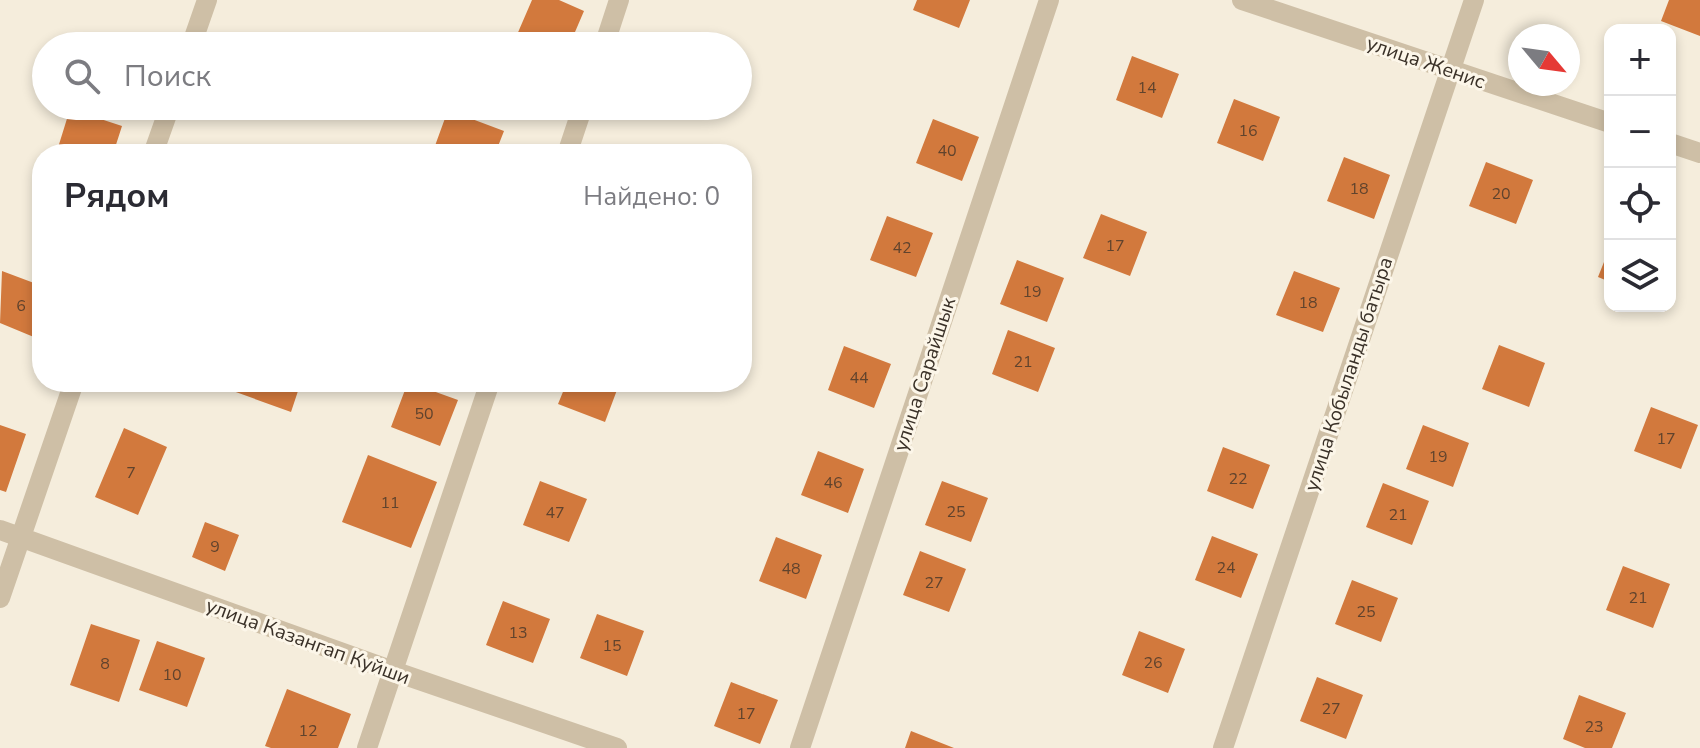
<!DOCTYPE html>
<html lang="ru">
<meta charset="utf-8">
<style>
:root{--surface:#fff;--page:#f2f2f3;--text:#2b2b33;--muted:#7c7c81;--line:#e1e1e2}
body{margin:0;font-family:"Nunito Sans",sans-serif;background:var(--page);color:var(--text)}
.controls{position:absolute;right:24px;top:24px;display:grid;overflow:hidden;border-radius:16px;box-shadow:0 4px 12px #0003}
.controls button{width:72px;height:72px;display:grid;place-items:center;padding:0;border:0;border-bottom:2px solid var(--line);background:var(--surface);color:var(--text);font:40px sans-serif}
.compass{position:absolute;left:1508px;top:24px;width:72px;height:72px;border-radius:50%;background:var(--surface);box-shadow:0 4px 12px #0003;rotate:119deg}
.list{margin:0;padding:0;list-style:none}
h2{display:flex;justify-content:space-between;align-items:center;height:104px;margin:0;padding:0 32px;font-size:34px}
h2 small{font-size:26px;font-weight:400;color:var(--muted)}
.icon{flex:none;width:44px;height:44px;fill:none;stroke:currentColor;stroke-width:2;stroke-linecap:round;stroke-linejoin:round}
.map{position:relative;flex:none;width:1700px;height:748px;overflow:hidden}
.search{position:absolute;background:var(--surface);box-shadow:0 4px 12px #0003;left:32px;top:32px;width:720px;height:88px;display:flex;align-items:center;gap:20px;box-sizing:border-box;padding:0 28px;border-radius:44px;color:var(--muted);font-size:30px}
.panel{position:absolute;background:var(--surface);box-shadow:0 4px 12px #0003;left:32px;top:144px;width:720px;height:248px;border-radius:32px}
.map>svg:first-child{display:block}
.building{fill:#d2793d}
.lines{fill:none;stroke-linecap:round;stroke-linejoin:round}
.street{stroke:#cebfa6;stroke-width:20}
.labels{text-anchor:middle;stroke-width:6;stroke-linejoin:round;paint-order:stroke}
.number-label{font-size:16px;fill:#60432d}
.street-label{font-size:20px;fill:#3a3128;stroke:#fcf6e9}
</style>
<div class="map">
<svg width="1700" height="748" viewBox="0 0 1700 748">
<rect width="100%" height="100%" fill="#f5eddc"/>
<!-- building -->
<path class="building" d="M532,0H559L584,11L569,46H537L516,37Z
M917,0H970L959,28L913,10Z
M1669,0H1700V36L1661,21Z
M1132,56L1179,74L1162,118L1116,100Z
M1234,99L1280,117L1263,161L1217,143Z
M70,109L122,126L113,154H56Z
M448,110L504,131L495,154H432Z
M933,119L979,137L962,181L916,163Z
M248,144L275,154H244Z
M1344,157L1390,175L1374,219L1327,201Z
M1486,162L1533,180L1516,224L1469,206Z
M1101,214L1147,232L1130,276L1083,258Z
M887,216L933,233L916,277L870,260Z
M1610,247V282L1598,277Z
M1017,260L1064,278L1047,322L1000,304Z
M2,271L42,286L41,340L0,323Z
M1294,271L1340,288L1323,332L1276,315Z
M1008,330L1055,348L1038,392L992,374Z
M1499,345L1545,363L1529,407L1482,389Z
M844,346L891,364L874,408L828,390Z
M208,382H301L291,412Z
M408,382L458,400L440,446L391,427Z
M567,382H620L605,422L558,404Z
M1651,407L1698,425L1681,469L1634,451Z
M0,425L26,434L6,492L0,490Z
M1423,425L1469,443L1453,487L1406,469Z
M124,428L167,447L138,515L95,497Z
M1223,447L1270,465L1253,509L1207,491Z
M818,451L864,469L848,513L801,495Z
M368,455L437,482L411,548L342,522Z
M540,481L587,499L569,542L523,525Z
M942,481L988,498L971,542L925,525Z
M1383,483L1429,501L1412,545L1366,527Z
M205,522L239,535L225,571L192,557Z
M1212,536L1258,554L1241,598L1195,580Z
M776,537L822,555L806,599L759,581Z
M920,551L966,569L949,612L903,595Z
M1623,566L1670,584L1653,628L1606,610Z
M1352,580L1398,598L1381,642L1335,624Z
M503,601L550,619L533,663L486,645Z
M597,614L644,631L627,676L580,658Z
M91,624L140,640L119,702L70,685Z
M1139,631L1185,649L1168,693L1122,675Z
M157,641L205,658L187,707L139,690Z
M1317,677L1363,695L1346,739L1300,721Z
M731,682L778,700L760,744L714,726Z
M287,689L351,714L338,748H271L265,746Z
M1579,695L1626,713L1612,748H1585L1563,739Z
M911,731L954,748H905Z"/>
<g class="lines">
<!-- street -->
<path class="street" d="M1242,0L1610,123
M191,46L207,0
M604,46L619,0
M1670,143L1700,153
M153,154L170,106
M567,154L583,106
M0,530L393,671L617,748
M0,598L74,382
M367,748L490,382
M800,748L1049,0
M1223,748L1474,0"/>
</g>
<g class="labels">
<!-- number labels -->
<g class="number-label">
<text x="1147" y="93">14</text>
<text x="1248" y="136">16</text>
<text x="947" y="156">40</text>
<text x="1359" y="194">18</text>
<text x="1501" y="199">20</text>
<text x="1115" y="251">17</text>
<text x="902" y="253">42</text>
<text x="1032" y="297">19</text>
<text x="1308" y="308">18</text>
<text x="21" y="311">6</text>
<text x="1023" y="367">21</text>
<text x="859" y="383">44</text>
<text x="424" y="419">50</text>
<text x="1666" y="444">17</text>
<text x="1438" y="462">19</text>
<text x="131" y="478">7</text>
<text x="1238" y="484">22</text>
<text x="833" y="488">46</text>
<text x="390" y="508">11</text>
<text x="956" y="517">25</text>
<text x="555" y="518">47</text>
<text x="1398" y="520">21</text>
<text x="215" y="552">9</text>
<text x="1226" y="573">24</text>
<text x="791" y="574">48</text>
<text x="934" y="588">27</text>
<text x="1638" y="603">21</text>
<text x="1366" y="617">25</text>
<text x="518" y="638">13</text>
<text x="612" y="651">15</text>
<text x="1153" y="668">26</text>
<text x="105" y="669">8</text>
<text x="172" y="680">10</text>
<text x="1331" y="714">27</text>
<text x="746" y="719">17</text>
<text x="1594" y="732">23</text>
<text x="308" y="736">12</text>
</g>
<!-- street labels -->
<g class="street-label">
<text transform="translate(1426 62) rotate(19)" y="7">улица Женис</text>
<text transform="translate(924 374) rotate(-72)" y="7">улица Сарайшык</text>
<text transform="translate(1348 374) rotate(-72)" y="7">улица Кобыланды батыра</text>
<text transform="translate(308 641) rotate(20)" y="7">улица Казангап Куйши</text>
</g>
</g>
</svg>
<div class="controls">
<button>+</button>
<button>−</button>
<button><svg class="icon" aria-label="locate" viewBox="0 0 24 24"><circle cx="12" cy="12" r="6"/><path d="M12 2v4M12 18v4M2 12h4M18 12h4"/></svg></button>
<button><svg class="icon" aria-label="layers" viewBox="0 0 24 24"><path d="M12 4l9 5-9 5-9-5zM3 14l9 5 9-5"/></svg></button>
</div>
<svg class="compass" viewBox="-18 -18 36 36"><path d="M0-13l5 13h-10z" fill="#e53935"/><path d="M0 13l5-13h-10z" fill="#7c7c81"/></svg>
<div class="search"><svg class="icon" aria-label="search" viewBox="0 0 24 24"><circle cx="10" cy="10" r="6"/><path d="M15 15l6 6"/></svg>Поиск</div>
<section class="panel">
<h2>Рядом<small>Найдено: 0</small></h2>
<ul class="list">
</ul>
</section>
</div>
